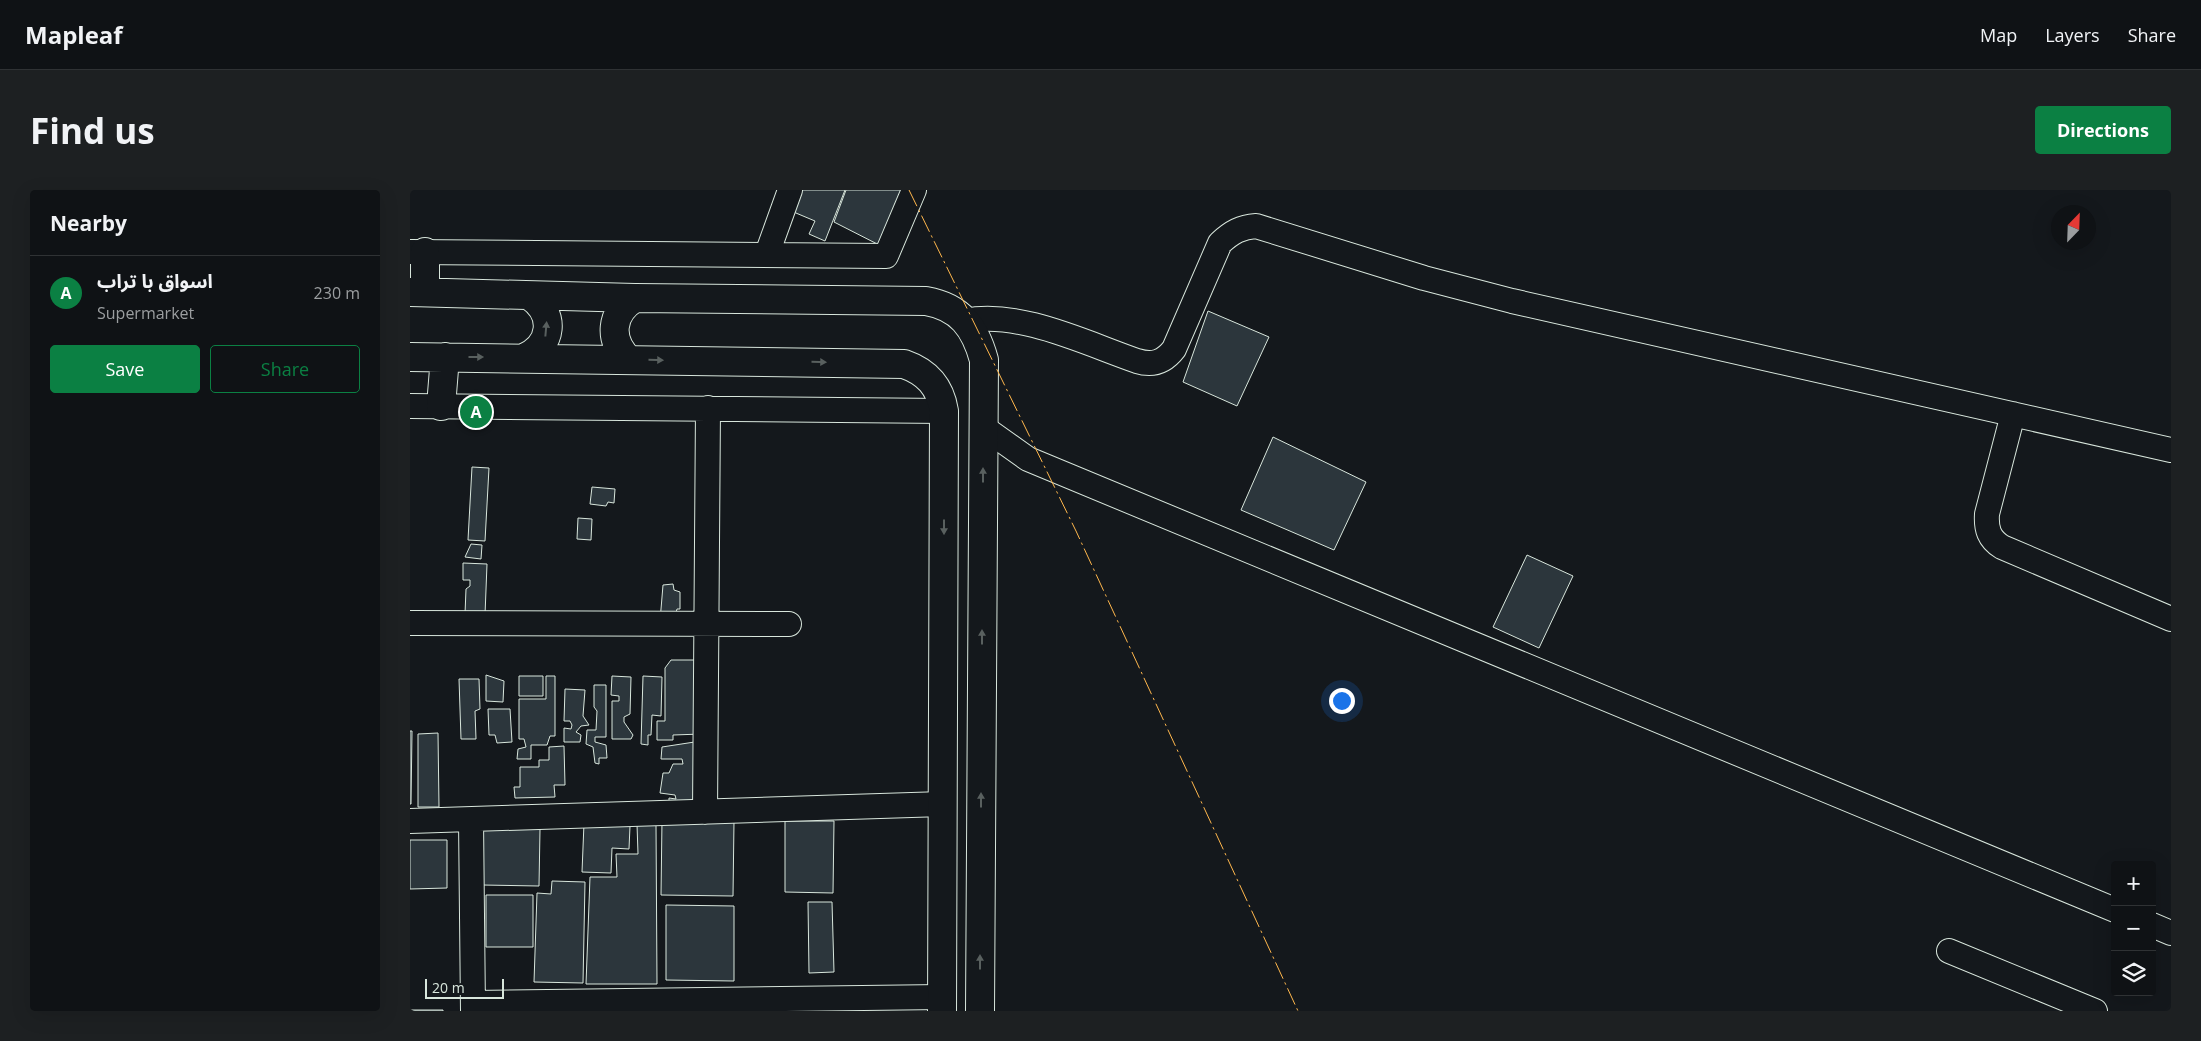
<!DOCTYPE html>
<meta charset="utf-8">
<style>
:root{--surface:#0f1215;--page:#1d2022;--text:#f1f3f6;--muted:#9b9ea0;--line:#2f3234;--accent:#0b8043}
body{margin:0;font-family:"Open Sans","Noto Sans Arabic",sans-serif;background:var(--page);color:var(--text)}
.controls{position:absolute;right:15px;bottom:15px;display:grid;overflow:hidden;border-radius:5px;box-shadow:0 5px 20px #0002}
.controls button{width:45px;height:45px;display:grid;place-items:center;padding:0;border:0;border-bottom:1px solid var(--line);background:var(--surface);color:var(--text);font:25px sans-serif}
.compass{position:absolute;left:1641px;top:15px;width:45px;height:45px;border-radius:50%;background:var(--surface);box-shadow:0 5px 20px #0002;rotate:23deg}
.scale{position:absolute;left:15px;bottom:12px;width:79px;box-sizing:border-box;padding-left:5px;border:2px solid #d8e6dc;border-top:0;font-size:14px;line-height:18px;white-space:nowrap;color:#d8e6dc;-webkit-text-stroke:4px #14181c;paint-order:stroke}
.you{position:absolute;left:931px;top:510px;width:18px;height:18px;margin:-12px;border:4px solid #fff;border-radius:50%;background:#1a73e8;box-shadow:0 0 0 8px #1a73e833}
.badge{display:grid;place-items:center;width:32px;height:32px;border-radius:50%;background:var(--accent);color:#fff;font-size:16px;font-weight:700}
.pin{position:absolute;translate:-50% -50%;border:2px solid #fff;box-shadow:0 1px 5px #0006}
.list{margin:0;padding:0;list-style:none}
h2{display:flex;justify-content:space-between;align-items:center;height:65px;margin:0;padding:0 20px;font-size:21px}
h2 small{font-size:16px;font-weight:400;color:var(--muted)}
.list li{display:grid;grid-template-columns:32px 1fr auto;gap:15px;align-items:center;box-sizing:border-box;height:75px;padding:0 20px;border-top:1px solid var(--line)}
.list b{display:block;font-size:19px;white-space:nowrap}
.list p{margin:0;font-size:16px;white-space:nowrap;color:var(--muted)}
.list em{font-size:16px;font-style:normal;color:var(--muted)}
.actions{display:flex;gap:10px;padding:15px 20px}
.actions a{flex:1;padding:11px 0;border:1px solid var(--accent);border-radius:5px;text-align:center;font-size:18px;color:var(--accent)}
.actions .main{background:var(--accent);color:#fff}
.icon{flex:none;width:28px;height:28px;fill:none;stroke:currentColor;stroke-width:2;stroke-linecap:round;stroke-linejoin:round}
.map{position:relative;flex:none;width:1761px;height:821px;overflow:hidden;border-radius:5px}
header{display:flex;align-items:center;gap:30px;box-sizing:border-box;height:70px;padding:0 25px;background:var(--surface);border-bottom:1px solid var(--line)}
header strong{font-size:24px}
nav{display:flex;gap:28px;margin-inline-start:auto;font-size:18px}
.intro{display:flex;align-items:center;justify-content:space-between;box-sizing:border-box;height:120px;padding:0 30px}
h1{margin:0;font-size:35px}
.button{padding:12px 22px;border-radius:5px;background:var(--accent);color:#fff;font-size:18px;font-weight:700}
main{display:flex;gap:30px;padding:0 30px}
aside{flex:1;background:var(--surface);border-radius:5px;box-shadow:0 5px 20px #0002}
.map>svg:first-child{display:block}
.building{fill:#2c363c;stroke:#d8e6dc}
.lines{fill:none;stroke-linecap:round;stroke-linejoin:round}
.street-casing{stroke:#d8e6dc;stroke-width:26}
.secondary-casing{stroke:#d8e6dc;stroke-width:30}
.street{stroke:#14181c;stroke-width:24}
.secondary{stroke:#14181c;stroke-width:28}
.power{stroke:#ffb74d;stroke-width:1;stroke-dasharray:18 4 2.5 4;stroke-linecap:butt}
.oneway{fill:#59605f}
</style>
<header>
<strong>Mapleaf</strong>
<nav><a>Map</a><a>Layers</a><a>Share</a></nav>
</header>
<div class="intro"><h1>Find us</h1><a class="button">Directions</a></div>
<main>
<aside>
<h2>Nearby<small></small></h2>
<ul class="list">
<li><span class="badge">A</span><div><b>اسواق با تراب</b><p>Supermarket</p></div><em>230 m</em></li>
</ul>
<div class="actions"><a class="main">Save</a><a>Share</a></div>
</aside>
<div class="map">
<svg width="1761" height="821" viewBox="0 0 1761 821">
<rect width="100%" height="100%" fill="#14181c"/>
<!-- building -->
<path class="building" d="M382,0H435L415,51L399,44L405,31L374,18Z
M436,0H500L479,60L424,32Z
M798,121L859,147L827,216L773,192Z
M863,247L956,292L924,360L831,320Z
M62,277L79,278L75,351L58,350Z
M182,297L205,299L204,313L198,312L196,316L180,314Z
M168,328L182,329L181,350L167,349Z
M61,354L72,355L71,369L55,367Z
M1117,365L1163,386L1129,458L1083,437Z
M53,373L77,374L75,425L55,424L56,399L60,396V390H53Z
M263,394L264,400L270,402V419H267L263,434L250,431L253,395Z
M261,470H292V544L263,545V550H247V531H255V478Z
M76,485L94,491L93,512L76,511Z
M109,486H133V506H109Z
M136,486H145V546H140L137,555H121V569H107L108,559L116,557L114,549H109V509H136Z
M202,486L221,487L220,524L214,527V532L223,545L221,549H202V511H209V506L201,505Z
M233,486L252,487L251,526L242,525L241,545H238V555L231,554Z
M49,489H69L70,519L65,521L66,549H51Z
M184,495H196V547H185V552L196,555L197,568H189V574L185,573L183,557L176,554L177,540H186L187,521L184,517Z
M155,499L175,500L173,526L179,535L171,536L166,542L171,545L170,552H154V538L161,539L162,535L160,531H154Z
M78,519H100L102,552L87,553L85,545H79Z
M0,541H2L1,614H0Z
M28,543L29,617H8V544Z
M291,551L292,620H259V608L266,609L265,605L250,603L253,583H259L263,574H273L272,569H251L252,557Z
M154,556L155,595H144L145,607L105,608L104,597H110V577H129V570H139V557Z
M252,630L324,631L323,706L251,705Z
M375,631H424L423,703L375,702Z
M174,633L220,636L219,659L202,658L201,683L172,682Z
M227,634H246L247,794H176L180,687H207L206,664H228Z
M73,638L130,639L129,696L72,695Z
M0,650H37V698L0,699Z
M142,691L175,692L173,793L124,792L127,703L141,704Z
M76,705H123V757H76Z
M398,712H422L424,782L399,783Z
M256,715L324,716V791L256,790Z
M0,820H33V821H0Z"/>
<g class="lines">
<!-- street casing -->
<g class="street-casing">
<path id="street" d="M0,62L476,66L504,0
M357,64L380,0
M555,131C609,120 675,153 727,171C743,176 754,172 764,159L810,53C822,42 831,37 846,36L1014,88L1102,111L1761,260
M0,216L534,221
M1603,224L1577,324C1576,339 1579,349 1592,357L1761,429
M573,237L618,269L1705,720
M0,433L379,434
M295,622L298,218
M61,630L63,821
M0,631L533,614
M1742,735L1761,743
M1539,761L1685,821
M63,813L532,807"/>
</g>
<!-- secondary casing -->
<g class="secondary-casing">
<path id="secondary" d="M15,62V102
M0,102L225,108L516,111C550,117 565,137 574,170L570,821
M0,167L494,174C517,182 530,196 534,221L532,821
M114,168C143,155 146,124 120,106
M219,170C198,150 200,123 225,108
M31,216L35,167"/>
</g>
<!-- street -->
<use href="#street" class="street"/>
<!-- secondary -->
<use href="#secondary" class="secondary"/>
<!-- power -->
<path class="power" d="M499,0L666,341L888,821"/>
</g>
<!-- one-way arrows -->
<defs><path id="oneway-solid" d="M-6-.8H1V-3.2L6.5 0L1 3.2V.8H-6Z" transform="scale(1.25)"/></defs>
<g class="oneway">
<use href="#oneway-solid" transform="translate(136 139) rotate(-85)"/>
<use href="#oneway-solid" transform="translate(66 167)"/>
<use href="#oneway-solid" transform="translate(246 170) rotate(1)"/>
<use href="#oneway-solid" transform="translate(409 172) rotate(1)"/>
<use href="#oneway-solid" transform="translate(573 285) rotate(-90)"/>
<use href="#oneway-solid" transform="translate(534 337) rotate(90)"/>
<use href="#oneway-solid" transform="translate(572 447) rotate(-90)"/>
<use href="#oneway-solid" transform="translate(571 610) rotate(-90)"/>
<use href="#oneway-solid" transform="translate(570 772) rotate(-90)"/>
</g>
</svg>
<div class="controls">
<button>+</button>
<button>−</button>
<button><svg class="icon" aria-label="layers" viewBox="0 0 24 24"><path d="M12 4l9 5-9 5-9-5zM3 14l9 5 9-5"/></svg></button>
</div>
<svg class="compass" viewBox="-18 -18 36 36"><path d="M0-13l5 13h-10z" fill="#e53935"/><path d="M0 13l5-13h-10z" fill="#9b9ea0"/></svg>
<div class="scale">20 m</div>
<div class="you"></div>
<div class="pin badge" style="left:66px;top:222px">A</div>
</div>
</main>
